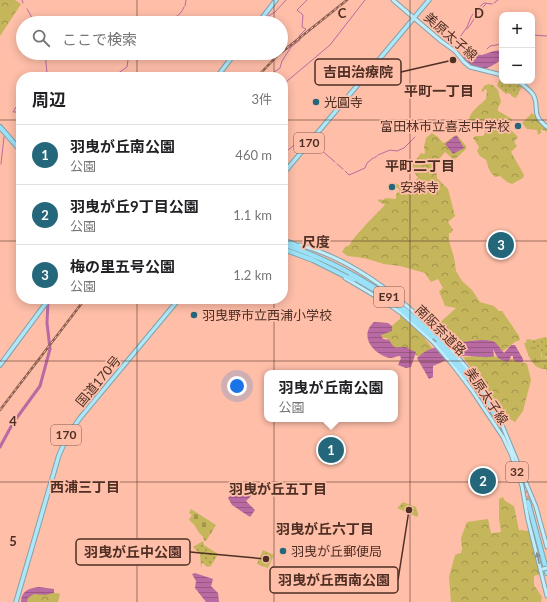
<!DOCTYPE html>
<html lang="ja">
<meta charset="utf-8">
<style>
:root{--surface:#fff;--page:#f6f6f6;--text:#202124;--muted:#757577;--line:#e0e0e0;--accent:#25677a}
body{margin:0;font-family:Lato,"Noto Sans JP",sans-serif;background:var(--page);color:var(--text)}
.controls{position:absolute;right:12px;top:12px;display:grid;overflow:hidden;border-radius:8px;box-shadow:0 2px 10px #0003}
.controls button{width:36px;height:36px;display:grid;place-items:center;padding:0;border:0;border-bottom:1px solid var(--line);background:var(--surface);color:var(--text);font:20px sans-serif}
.you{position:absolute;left:237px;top:386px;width:14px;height:14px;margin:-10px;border:3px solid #fff;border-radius:50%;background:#1a73e8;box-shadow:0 0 0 6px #1a73e833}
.badge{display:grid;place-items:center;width:26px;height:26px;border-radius:50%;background:var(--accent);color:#fff;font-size:13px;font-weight:700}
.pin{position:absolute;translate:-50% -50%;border:2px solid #fff;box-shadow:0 1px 4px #0006}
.popup{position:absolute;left:264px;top:370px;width:134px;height:52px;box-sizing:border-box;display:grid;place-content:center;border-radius:8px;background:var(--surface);filter:drop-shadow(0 1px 3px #0005);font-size:13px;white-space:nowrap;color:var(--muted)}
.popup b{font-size:15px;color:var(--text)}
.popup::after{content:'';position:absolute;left:50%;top:100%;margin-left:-8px;border:8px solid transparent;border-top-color:var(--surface)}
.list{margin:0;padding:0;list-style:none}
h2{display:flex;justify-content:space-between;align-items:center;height:52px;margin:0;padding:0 16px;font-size:17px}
h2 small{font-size:13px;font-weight:400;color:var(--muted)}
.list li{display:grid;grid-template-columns:26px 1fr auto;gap:12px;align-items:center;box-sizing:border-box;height:60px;padding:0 16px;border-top:1px solid var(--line)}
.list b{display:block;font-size:15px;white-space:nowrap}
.list p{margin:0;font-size:13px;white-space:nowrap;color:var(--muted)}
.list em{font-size:13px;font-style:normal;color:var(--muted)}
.icon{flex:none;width:22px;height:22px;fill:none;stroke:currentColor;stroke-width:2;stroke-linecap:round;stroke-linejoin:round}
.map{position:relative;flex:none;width:547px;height:602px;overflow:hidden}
.search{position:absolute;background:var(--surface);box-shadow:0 2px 10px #0003;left:16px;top:16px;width:272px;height:44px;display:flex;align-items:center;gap:10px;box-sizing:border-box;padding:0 14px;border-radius:22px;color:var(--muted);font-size:15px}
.panel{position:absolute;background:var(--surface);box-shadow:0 2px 10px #0003;left:16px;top:72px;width:272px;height:232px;border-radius:16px}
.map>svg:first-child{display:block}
.green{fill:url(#green-dots)}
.forest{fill:url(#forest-crowns)}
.wetland{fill:url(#wetland-marsh)}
.cemetery{fill:url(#cemetery-stones)}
.water{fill:url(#water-rules)}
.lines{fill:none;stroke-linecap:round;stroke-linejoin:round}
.stream{stroke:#ba6aa2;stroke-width:1}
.river{stroke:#ba6aa2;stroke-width:3}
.motorway-tunnel{stroke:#dba18e;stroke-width:4;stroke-dasharray:4 2;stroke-linecap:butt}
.primary-casing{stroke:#80a3ad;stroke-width:5}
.trunk-casing{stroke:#80a3ad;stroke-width:5.5}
.motorway-casing{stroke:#80a3ad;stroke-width:6}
.primary{stroke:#c3edfa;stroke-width:3}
.trunk{stroke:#afe7f8;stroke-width:3.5}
.motorway{stroke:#9be1f7;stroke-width:4}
.rail-casing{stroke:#8b6051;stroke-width:2.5}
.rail{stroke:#febea8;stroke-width:1;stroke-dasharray:3;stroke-linecap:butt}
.primary-bridge-casing{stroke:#80a3ad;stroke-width:5;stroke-linecap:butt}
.primary-bridge{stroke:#c3edfa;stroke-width:3}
.oneway{fill:#898e8f}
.grid{fill:none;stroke:#4f2f24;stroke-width:1;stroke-opacity:0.55}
.poi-dot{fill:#25677a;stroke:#febea8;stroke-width:1.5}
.labels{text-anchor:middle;stroke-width:3.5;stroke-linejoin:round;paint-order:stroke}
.shield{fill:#febea8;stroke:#845a4c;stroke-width:1}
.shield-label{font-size:12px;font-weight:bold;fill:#4f2f24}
.street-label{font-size:13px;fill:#4f2f24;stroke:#febea8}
.poi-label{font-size:13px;fill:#4f2f24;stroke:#febea8;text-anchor:start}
.neighbourhood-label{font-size:14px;font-weight:bold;fill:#4f2f24;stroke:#febea8}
.grid-label{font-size:13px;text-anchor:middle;font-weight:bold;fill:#4f2f24;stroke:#febea8;stroke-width:3.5;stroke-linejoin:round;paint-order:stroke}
.leader{fill:none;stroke:#4f2f24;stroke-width:1.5}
.callout-dot{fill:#4f2f24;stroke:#febea8;stroke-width:1.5}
.callout{fill:#febea8;stroke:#4f2f24;stroke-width:1.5}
.callout-label{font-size:14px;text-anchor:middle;font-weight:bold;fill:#4f2f24}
</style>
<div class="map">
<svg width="547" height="602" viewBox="0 0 547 602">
<defs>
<pattern id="green-dots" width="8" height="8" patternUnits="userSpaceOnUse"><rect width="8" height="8" fill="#c5b55b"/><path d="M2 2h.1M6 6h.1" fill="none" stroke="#a2944b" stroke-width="1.8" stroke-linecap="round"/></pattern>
<pattern id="forest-crowns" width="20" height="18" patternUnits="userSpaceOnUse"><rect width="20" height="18" fill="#c5b55b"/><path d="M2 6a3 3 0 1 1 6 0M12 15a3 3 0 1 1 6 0" fill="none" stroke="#a2944b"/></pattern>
<pattern id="wetland-marsh" width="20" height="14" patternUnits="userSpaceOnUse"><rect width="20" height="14" fill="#c5b55b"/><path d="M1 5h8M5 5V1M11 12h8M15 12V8" fill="none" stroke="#a2944b"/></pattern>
<pattern id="cemetery-stones" width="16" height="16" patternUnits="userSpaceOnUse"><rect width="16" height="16" fill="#c5b55b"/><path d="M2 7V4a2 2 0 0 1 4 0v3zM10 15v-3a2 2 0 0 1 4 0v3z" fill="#a2944b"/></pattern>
<pattern id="water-rules" width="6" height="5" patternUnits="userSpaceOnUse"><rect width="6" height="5" fill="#ba6aa2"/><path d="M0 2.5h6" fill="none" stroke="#9a5884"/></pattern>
</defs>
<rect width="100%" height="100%" fill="#febea8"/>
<!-- green -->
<path class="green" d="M500,78L502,79V81H506L522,86L516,98L511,96V94L508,93L506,94L497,86Z
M545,337L547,339V357H542L541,351L526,342L527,339L534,340Z
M328,441L341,451L334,460L321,450Z
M489,468L487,480V488L490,489H487V494H481L479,471Z
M403,502L416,507L418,514L417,517L397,508Z
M203,541L204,545L218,554L211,566L208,567L202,563L201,568L200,554L193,547Z
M263,550L274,555L268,568L257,564Z"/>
<!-- forest -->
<path class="forest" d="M0,0H15L21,4L0,36Z
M488,84L493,85L498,90L501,102L498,108V111L512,119L510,129L518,137L514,142L517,146L511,152L524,175L523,178L512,184L507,182L500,176L495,177C488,170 489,168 486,160L480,156L477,151L479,147L473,138L475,136H483L485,133L486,127L483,126L474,129C461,117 478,107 486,99L487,90L485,89L483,92L481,91L484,86Z
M532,113L547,128V132L541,129V133L538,135L537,130L527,129L522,123Z
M432,133L438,137L443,143C448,142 452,136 457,135L466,146V149L454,160L445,152L440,158L436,168L437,178L448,189L455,216L448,222L453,230L451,233H449V241L454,257L456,271L462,281L472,290L480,302L494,306L499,311H502L519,336L520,340L515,342L503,351L489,340L488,345L483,346L475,340C452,347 451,342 435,327L456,308L445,306L439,291L443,288L438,279L431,282L425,273L400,266L384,264L364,258L348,256L342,252L345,247L350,245C351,239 379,211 385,205L378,201L379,199L383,200L386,198L396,199V194L400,191L398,188H395V183L403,187L402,193L407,195L417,184L416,180L418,177L411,169V167L421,153L424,154L425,153L424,147L426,138Z
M400,315L422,335L433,349C430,351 425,355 421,356C413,357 410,343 397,348C391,346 389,344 387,338H383L381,335L400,319Z
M491,355L503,359H512L527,364L531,380L523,411L515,422L508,418L463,357Z
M503,497L505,501L514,506L519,530L529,531L540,574L534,576V585L542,597L541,602H451L449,577L455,555L461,553L462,549L461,538L467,522L488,519L491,533L501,532L499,518V499Z
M38,593C46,596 53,591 60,594L58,602H27C28,596 32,594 38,593Z"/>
<!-- wetland -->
<path class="wetland" d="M524,343H528L541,351V357L547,358V372L546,369C532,370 528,354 524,343Z"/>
<!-- cemetery -->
<path class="cemetery" d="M191,509L216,525L206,541L204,540L203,537C199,533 198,531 195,526C193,523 190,522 189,519L192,515L189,513Z"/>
<!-- water -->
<path class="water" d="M502,50V60C497,62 493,66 487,68C477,71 468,64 462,56L472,54L482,55L494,51Z
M455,136H457L464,148L453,154L445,144Z
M374,322L388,323L392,326V331L381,335L383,339L389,340C395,350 395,347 406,347L411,350L416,352L411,367L406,368L398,365L401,358L400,356C397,356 393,358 390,358C374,355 358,336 374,322Z
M458,339L460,342C469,342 489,337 496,343C499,346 501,350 504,353L511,345H515L523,359V362H516L513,359V356H511L509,361L507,362C496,358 498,358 493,349L494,356C485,359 472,355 463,356C452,357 442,362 433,366V377L429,379L417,358C430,346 437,347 454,346Z
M238,488L247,492L249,491L252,495L246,501L255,510L250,517L232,505L228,498Z
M195,573L213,579L211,586L218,593L219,602H206L195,588L196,581L192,574Z
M39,587L54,589V593L45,595L34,594L28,598L27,602H21C21,591 29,588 39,587Z"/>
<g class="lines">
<!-- stream -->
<path class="stream" d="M22,0L23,3
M494,3L498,0
M185,6L186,0
M27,9L35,23
M477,9L484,3L492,4
M479,11L486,4
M262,20L275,12L286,0
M159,23L161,20C173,17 179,19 184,7
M467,29C472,24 474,17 479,12
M532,35L547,36
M487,49L490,46L502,44
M456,50L460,37L467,27L471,17L476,10
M45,53L47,73L46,77
M274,73L278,77
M111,77L117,74L127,67L129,53
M265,77L273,73L280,68L282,61L291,47L300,40L299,36L306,29L302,27L303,15L297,10L307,0
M283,81L286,82L330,45L365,0
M21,103L16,107L13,112H21
M312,142L335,162
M283,154L303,138H307
M378,155L390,150L397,151L404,148L415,137
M374,158L377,156
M1,164L4,137
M337,164L343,169
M345,171L349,175L365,168L367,163L373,158"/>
<!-- river -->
<path class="river" d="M0,447L13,423L40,386L50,349L47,323L48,301"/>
<!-- motorway-tunnel -->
<path class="motorway-tunnel" d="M499,422L507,440
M518,467L530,501"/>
<!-- primary casing -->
<g class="primary-casing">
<path id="primary" d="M393,0L441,41L455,51L464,62L470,67L502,75
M518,81C523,85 531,90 534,96C540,110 530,113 547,127
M300,245C377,266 454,342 495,408L536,507L547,547
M345,278L382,300L401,313L434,343L452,364L471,389L503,437L511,454L522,486L528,520L547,596"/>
</g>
<!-- trunk casing -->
<g class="trunk-casing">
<path id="trunk" d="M258,23L276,0
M217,77L235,53
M283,174L429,0
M0,365L49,299
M16,602L59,455L67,437L80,418L179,299"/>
</g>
<!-- motorway casing -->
<g class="motorway-casing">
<path id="motorway" d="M0,127L21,151
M288,242L301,247
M283,244C378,276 450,335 499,422
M286,250L313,260L353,280
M351,276L378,292
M399,308L432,337
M438,343L467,378
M528,502L547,573"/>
</g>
<!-- primary -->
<use href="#primary" class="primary"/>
<!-- trunk -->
<use href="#trunk" class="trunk"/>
<!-- motorway -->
<use href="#motorway" class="motorway"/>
<!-- rail casing -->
<g class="rail-casing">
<path id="rail" d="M257,77L277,56L347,0
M0,410L85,299"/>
</g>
<!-- rail -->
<use href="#rail" class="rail"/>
<!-- primary-bridge casing -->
<g class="primary-bridge-casing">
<path id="primary-bridge" d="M543,569L547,568"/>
</g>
<!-- primary-bridge -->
<use href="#primary-bridge" class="primary-bridge"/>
</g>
<!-- one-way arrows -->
<defs><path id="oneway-solid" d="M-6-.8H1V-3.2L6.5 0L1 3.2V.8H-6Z"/></defs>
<use class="oneway" href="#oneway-solid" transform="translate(538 558) rotate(-103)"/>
<!-- grid -->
<path class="grid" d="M137,0V23M274,0V23M410,0V602M137,53V77M274,53V77M0,120H21M283,120H547M0,241H21M283,241H547M137,299V602M274,299V602M0,361H547M0,482H547"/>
<!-- markers -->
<g class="poi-dot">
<circle cx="316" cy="102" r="4"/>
<circle cx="518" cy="126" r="4"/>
<circle cx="392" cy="187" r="4"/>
<circle cx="194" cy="315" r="4"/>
<circle cx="283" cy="551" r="4"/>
</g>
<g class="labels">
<!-- shield labels -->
<g class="shield">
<rect x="294" y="133" width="30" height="20" rx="3"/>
<rect x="374" y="287" width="30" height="20" rx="3"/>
<rect x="51" y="425" width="30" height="20" rx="3"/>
<rect x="506" y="462" width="22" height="20" rx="3"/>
</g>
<g class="shield-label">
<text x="309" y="147">170</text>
<text x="389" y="301">E91</text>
<text x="66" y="439">170</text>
<text x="517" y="476">32</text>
</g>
<!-- street labels -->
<g class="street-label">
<text transform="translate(451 36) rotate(41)" y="5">美原太子線</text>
<text transform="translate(441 330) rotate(45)" y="5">南阪奈道路</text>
<text transform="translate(98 381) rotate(-50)" y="5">国道170号</text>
<text transform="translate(487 396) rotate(56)" y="5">美原太子線</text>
</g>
<!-- poi labels -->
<g class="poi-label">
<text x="324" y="107">光圓寺</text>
<text x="510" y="131" text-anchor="end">富田林市立喜志中学校</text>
<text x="400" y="192">安楽寺</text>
<text x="202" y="320">羽曳野市立西浦小学校</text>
<text x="291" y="556">羽曳が丘郵便局</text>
</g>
<!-- neighbourhood labels -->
<g class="neighbourhood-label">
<text x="439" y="96">平町一丁目</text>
<text x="420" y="171">平町二丁目</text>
<text x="316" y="247">尺度</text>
<text x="85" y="492">西浦三丁目</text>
<text x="278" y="494">羽曳が丘五丁目</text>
<text x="325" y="534">羽曳が丘六丁目</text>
</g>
</g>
<g class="grid-label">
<text x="342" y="18">C</text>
<text x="479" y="18">D</text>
<text x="13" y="426">4</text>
<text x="13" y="546">5</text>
</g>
<!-- callouts -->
<path class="leader" d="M453 60L401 72M266 559L190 552M409 510L398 580"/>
<g class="callout-dot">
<circle cx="453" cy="60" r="4"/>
<circle cx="266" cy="559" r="4"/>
<circle cx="409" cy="510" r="4"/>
</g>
<g class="callout">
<rect x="315" y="59" width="86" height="26" rx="4"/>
<rect x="76" y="539" width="114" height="26" rx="4"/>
<rect x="270" y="567" width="128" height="26" rx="4"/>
</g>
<g class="callout-label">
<text x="358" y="77">吉田治療院</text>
<text x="133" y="557">羽曳が丘中公園</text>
<text x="334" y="585">羽曳が丘西南公園</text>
</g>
</svg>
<div class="controls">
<button>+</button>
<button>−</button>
</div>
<div class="you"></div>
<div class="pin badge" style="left:331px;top:450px">1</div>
<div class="popup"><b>羽曳が丘南公園</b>公園</div>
<div class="pin badge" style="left:483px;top:481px">2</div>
<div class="pin badge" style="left:501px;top:245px">3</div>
<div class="search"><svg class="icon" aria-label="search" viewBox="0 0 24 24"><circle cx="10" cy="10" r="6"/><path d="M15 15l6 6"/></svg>ここで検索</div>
<section class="panel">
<h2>周辺<small>3件</small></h2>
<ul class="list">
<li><span class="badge">1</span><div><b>羽曳が丘南公園</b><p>公園</p></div><em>460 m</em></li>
<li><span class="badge">2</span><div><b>羽曳が丘9丁目公園</b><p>公園</p></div><em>1.1 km</em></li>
<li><span class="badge">3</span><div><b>梅の里五号公園</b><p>公園</p></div><em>1.2 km</em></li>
</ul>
</section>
</div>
